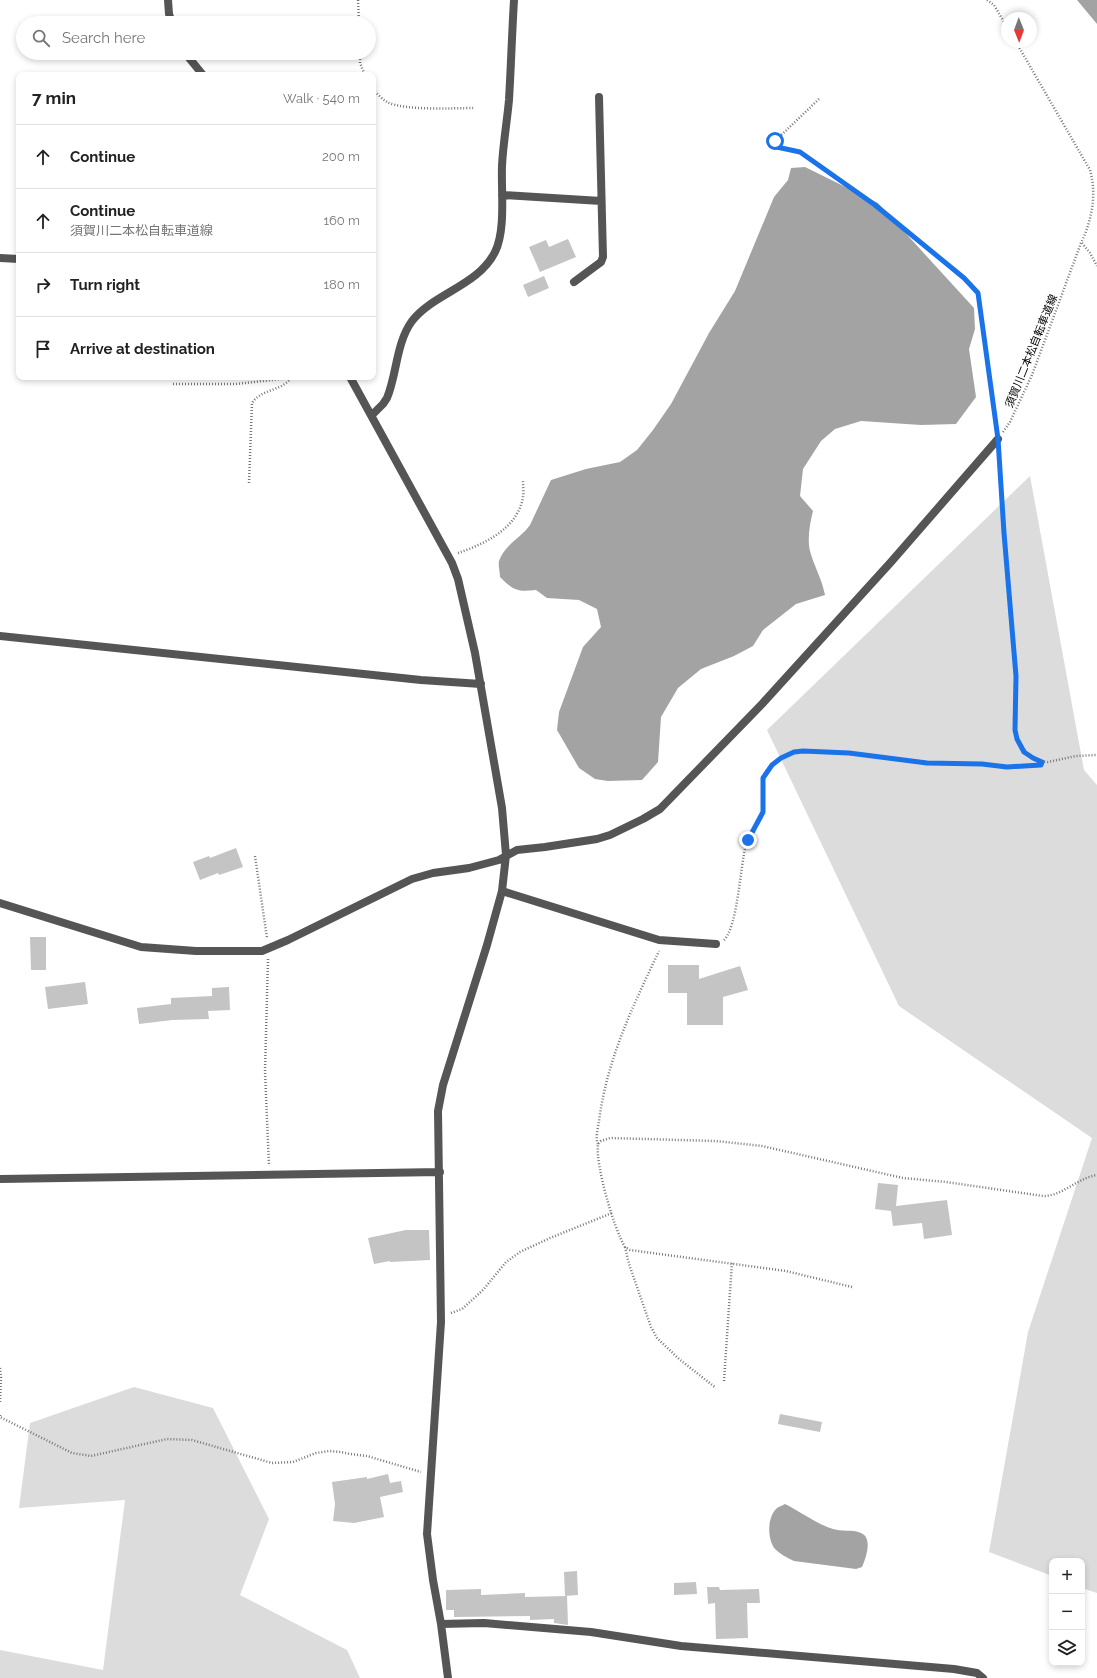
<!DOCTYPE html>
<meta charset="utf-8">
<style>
:root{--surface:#fff;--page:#f6f6f6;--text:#222;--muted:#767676;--line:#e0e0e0}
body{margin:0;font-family:Raleway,"Noto Sans JP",sans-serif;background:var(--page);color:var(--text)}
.controls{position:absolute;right:12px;bottom:12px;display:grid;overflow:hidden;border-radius:8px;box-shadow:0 2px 6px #0003}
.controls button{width:36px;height:36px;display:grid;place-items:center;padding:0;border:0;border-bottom:1px solid var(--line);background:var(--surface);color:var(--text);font:20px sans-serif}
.compass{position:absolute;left:1001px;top:12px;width:36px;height:36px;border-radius:50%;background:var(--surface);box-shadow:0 2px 6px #0003;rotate:179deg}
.stop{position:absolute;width:12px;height:12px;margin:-9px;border:3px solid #1a73e8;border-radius:50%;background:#fff}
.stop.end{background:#1a73e8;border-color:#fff;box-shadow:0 1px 4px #0008}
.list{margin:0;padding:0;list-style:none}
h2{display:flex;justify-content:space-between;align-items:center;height:52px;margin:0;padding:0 16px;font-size:17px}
h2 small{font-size:13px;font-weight:400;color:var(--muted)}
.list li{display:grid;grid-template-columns:26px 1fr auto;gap:12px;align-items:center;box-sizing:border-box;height:64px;padding:0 16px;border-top:1px solid var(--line)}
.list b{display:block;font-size:15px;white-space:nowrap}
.list p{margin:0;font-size:13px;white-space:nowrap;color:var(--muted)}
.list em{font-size:13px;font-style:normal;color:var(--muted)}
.icon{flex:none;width:22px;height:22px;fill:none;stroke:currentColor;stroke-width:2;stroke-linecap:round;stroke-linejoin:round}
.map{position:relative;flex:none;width:1097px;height:1678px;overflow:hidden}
.search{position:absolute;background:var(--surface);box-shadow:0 2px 6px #0003;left:16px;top:16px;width:360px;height:44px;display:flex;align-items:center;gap:10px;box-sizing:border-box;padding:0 14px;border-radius:22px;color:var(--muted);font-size:15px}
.panel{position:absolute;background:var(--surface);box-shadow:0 2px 6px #0003;left:16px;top:72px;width:360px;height:308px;border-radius:8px}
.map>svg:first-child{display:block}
.green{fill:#dcdcdc}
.water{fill:#a3a3a3}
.building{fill:#c4c4c4}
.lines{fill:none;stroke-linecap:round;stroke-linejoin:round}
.path{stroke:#777;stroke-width:2.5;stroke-dasharray:1 2;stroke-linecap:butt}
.minor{stroke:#555;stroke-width:8}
.route{stroke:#1a73e8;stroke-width:5}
.labels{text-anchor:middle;stroke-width:3;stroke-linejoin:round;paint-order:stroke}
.street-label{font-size:11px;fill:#000;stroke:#fff}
</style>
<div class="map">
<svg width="1097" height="1678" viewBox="0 0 1097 1678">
<rect width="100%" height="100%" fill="#fff"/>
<!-- green -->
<path class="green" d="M1030,476L1084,770L1097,785V1593L1082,1588V1561H1052V1576L989,1552L1028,1332L1092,1138L899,1006L767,730Z
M134,1387L213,1408L269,1519L240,1595L347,1650L360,1678H0V1650L103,1670L125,1500L19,1508L30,1423Z"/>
<!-- water -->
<path class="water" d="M1077,0H1097V24Z
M805,167L878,203L974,308L975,329L969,349L976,397L956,424L921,425L861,421L835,429L821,441L803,469L800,496L813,511C810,523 807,538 810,551C814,566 822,579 825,595L796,604L763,630L753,646L734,656L701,669L678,688L661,717L658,762L642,780L608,781L595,779L579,768L557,730L559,712L583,647L601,627L597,609L579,600L547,598L536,590C517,592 513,590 500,577C500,572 498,565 499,561C505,544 521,538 530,525L551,480L586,469L620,462L637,450L653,430L671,404L709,333L735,291L774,197L788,180L791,168Z
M785,1504C799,1511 819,1525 833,1529C841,1532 852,1529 861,1533C873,1538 866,1558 862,1567L856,1569L794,1561C787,1558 780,1554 775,1549C767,1539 767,1517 777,1508C779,1507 783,1505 785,1504Z"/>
<!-- building -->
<path class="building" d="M568,239L576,257L540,272L529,247L546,240L549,247Z
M544,276L549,288L528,297L523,285Z
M236,848L243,867L219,875L218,873L200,880L193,862L209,856L210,858Z
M30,937H46V970H31Z
M668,965H699V979L740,966L748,990L723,997V1025H687V993H668Z
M85,982L88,1004L48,1009L45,987Z
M229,987L230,1010L208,1011L209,1019L172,1020L139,1024L137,1008L171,1004V998L212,996V988Z
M878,1183L898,1185L896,1206L947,1200L952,1235L924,1239L922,1223L893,1226L891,1211L875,1209Z
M406,1230H429L430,1260L390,1262V1261L374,1264L368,1238Z
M780,1414L822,1422L820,1432L778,1424Z
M388,1474L390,1483L401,1481L403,1492L380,1497L384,1517L354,1523L333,1521L335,1504L332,1482L367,1477V1479Z
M577,1571L578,1595L565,1596L564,1572Z
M696,1582L697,1594L674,1595V1583Z
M707,1587H719L720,1590L759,1589L760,1603H747L748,1638L716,1639L715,1603L708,1604Z
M481,1589V1595L525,1593V1597L567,1596L568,1625L554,1623V1619L530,1620V1616L454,1617V1610H446V1590Z"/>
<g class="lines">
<!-- path -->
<path class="path" d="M358,0L359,23
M987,0L994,5L1007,27
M360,53V63L365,75
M373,89C377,94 382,99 387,102C405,111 453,108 474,108
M819,99L775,141L772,146L800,152L875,205L964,277L978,293L997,430
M1082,243L1090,253L1097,266
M173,384H236L299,377
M1003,432L1010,422L1032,375L1081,243C1092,220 1097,194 1090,170L1016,42
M999,453L1004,533L1014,648L1016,676L1014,721L1017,739L1028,755L1040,761L1048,762L1076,756L1097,755
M249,483L252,403C261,389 282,391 291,378
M458,553C485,544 518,528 523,497C524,492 523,486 523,481
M255,856L267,938
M724,940C738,926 740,866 746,845C749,834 760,825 763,813C765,802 761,790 763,779C766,763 789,753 803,751L869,755L927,763L982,764L1007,767H1022L1041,765L1042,762
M268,959L265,1071L269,1166
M598,1144C595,1138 598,1128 599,1121C607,1059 633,1006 659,951
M625,1247L629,1264L651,1327L657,1338L679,1359L716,1388
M852,1287L786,1271L630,1250L625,1247C614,1229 595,1164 598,1144L601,1141L610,1138L715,1141L735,1143L762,1146L903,1178L946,1182L1043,1196C1063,1196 1077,1178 1097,1175
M451,1313L462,1309L483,1290L506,1262L520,1252L550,1238L612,1213
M0,1368L1,1377L0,1402
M724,1381L732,1262
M0,1415V1417L72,1453L91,1456L167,1439L192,1440L272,1463L293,1462L316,1453L329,1451L341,1452L350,1454L367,1456L421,1472"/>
<!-- minor -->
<path class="minor" d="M168,0L169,14L172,23
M185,53L203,75
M502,195L601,201
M0,258L19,259
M574,282L601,262L603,257L599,97
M350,377L452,563L458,579L475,653L502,808L506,855L502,891L487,945L443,1085L438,1111L441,1322L427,1534L433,1580L441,1624L448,1678
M372,415L383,404L387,398C397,374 396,343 412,321C434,293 478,286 495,252C506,230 501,191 502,166C503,144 507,122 509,100C511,66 512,33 514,0
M0,636L421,680L481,684
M502,891L659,940L716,944
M0,903L141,947L196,951H262L288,940L412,879L433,873L469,868L499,860L517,850L545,847L597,839L610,835L643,819L660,809L762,704L891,562L998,439
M0,1179L440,1172
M441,1624L484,1623L591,1632L681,1646L954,1669L977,1673L983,1678"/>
</g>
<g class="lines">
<!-- route -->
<path class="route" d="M748,840L763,812V778L772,765L781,758L794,752L803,751L849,753L927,763L982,764L1007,767L1041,765L1042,762L1033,758L1024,752L1017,739L1015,730L1016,676L1004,533L998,439L978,293L964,278L875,205L800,152L772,146L775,141"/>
</g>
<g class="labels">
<!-- street labels -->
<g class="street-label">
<text transform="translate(1031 351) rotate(-68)" y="4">須賀川二本松自転車道線</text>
</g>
</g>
</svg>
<div class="controls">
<button>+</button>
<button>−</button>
<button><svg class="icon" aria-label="layers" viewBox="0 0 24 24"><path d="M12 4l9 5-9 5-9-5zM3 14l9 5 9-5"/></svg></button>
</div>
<svg class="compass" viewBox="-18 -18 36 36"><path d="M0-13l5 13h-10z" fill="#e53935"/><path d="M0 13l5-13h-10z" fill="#767676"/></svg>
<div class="stop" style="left:775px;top:141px"></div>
<div class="stop end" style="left:748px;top:840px"></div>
<div class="search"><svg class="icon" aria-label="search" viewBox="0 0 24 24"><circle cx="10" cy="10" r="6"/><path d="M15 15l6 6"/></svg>Search here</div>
<section class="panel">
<h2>7 min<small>Walk · 540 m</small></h2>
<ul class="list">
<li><svg class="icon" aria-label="ahead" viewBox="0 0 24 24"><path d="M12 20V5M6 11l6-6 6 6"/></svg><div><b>Continue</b></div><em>200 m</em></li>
<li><svg class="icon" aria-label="ahead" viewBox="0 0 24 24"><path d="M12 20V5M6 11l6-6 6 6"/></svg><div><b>Continue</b><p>須賀川二本松自転車道線</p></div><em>160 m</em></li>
<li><svg class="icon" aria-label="right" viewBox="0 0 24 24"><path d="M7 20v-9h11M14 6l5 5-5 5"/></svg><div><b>Turn right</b></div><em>180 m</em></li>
<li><svg class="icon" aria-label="arrive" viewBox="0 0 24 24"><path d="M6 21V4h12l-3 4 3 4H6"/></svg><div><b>Arrive at destination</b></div></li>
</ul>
</section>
</div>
